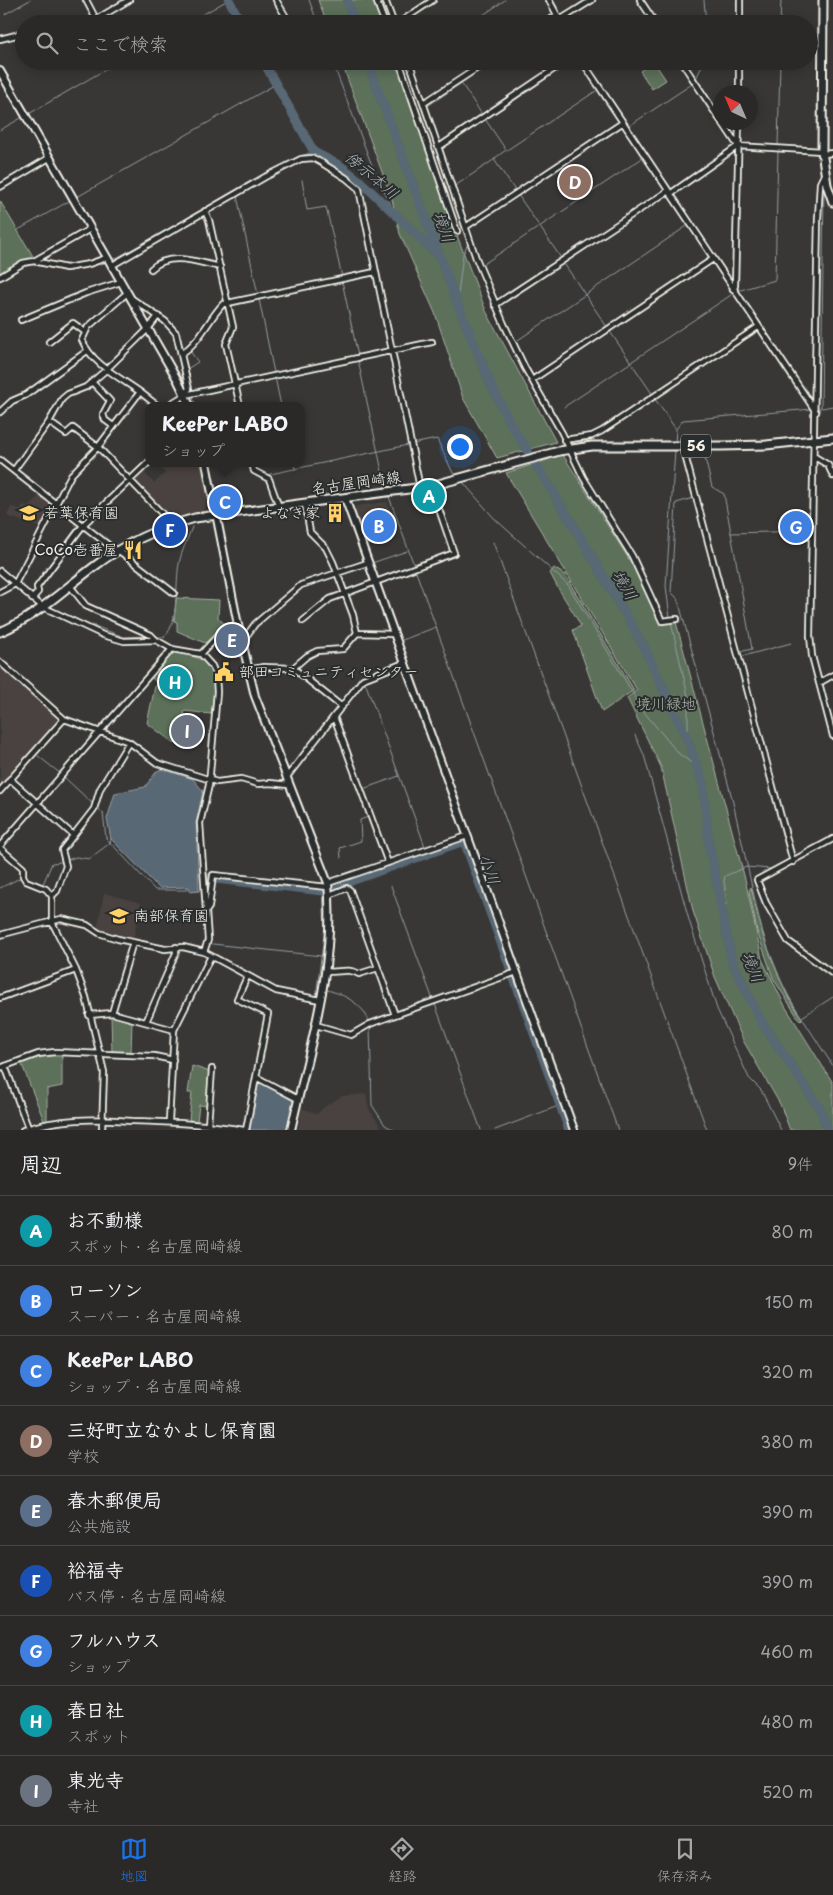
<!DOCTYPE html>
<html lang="ja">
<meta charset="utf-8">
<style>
:root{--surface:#2a2928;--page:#363534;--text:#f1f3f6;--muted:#a5a6a8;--line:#464545;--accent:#1a73e8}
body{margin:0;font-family:"Playpen Sans","Klee One",sans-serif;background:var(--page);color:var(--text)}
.compass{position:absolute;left:713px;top:85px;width:45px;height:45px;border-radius:50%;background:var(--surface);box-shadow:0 2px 12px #0003;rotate:316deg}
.you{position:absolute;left:459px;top:446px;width:18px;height:18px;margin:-12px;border:4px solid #fff;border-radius:50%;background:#1a73e8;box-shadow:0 0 0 8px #1a73e833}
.badge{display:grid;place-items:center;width:32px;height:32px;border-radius:50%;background:var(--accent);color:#fff;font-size:16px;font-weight:700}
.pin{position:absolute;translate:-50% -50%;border:2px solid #fff;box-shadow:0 1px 5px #0006}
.popup{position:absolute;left:145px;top:402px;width:160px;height:65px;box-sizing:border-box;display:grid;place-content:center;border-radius:10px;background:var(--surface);filter:drop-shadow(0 1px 4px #0005);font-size:16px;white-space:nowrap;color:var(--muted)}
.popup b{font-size:19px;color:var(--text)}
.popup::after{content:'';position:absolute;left:50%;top:100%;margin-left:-10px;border:10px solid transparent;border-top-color:var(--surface)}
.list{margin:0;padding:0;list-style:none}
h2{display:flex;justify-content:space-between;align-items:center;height:65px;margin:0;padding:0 20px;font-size:21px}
h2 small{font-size:16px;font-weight:400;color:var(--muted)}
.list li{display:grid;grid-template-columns:32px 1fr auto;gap:15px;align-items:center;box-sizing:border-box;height:70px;padding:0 20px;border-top:1px solid var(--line)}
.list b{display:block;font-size:19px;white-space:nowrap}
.list p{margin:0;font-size:16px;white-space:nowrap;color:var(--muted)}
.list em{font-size:16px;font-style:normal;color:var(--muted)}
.icon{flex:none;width:28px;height:28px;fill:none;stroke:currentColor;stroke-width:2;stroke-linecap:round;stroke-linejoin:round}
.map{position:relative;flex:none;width:833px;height:1130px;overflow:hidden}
.search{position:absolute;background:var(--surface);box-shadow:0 2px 12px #0003;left:15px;right:15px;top:15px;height:55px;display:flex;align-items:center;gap:12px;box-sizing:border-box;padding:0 18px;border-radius:28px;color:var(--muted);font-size:19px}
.sheet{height:695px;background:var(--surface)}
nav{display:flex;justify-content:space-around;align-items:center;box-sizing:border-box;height:70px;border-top:1px solid var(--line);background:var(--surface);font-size:14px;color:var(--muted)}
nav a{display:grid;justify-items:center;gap:2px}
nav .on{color:var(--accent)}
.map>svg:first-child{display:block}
.built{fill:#484240}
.green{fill:#5b6f5a;stroke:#a8b0a1}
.water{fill:#586774;stroke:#969ea2}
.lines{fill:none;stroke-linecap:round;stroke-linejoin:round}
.stream{stroke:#969ea2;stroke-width:1}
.river{stroke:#586774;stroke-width:9}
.street-casing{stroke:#f4f1e8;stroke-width:8}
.secondary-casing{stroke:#f4f1e8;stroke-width:10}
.primary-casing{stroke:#f4f1e8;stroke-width:11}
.street{stroke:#2a2d2e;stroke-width:4.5}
.secondary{stroke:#2a2d2e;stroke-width:6}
.primary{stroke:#2a2d2e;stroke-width:7}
.labels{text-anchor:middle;stroke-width:4;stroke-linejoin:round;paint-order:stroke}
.shield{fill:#2a2d2e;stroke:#b7b6b0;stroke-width:1}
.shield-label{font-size:14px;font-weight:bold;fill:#f4f1e8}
.street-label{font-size:15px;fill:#f4f1e8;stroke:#2a2d2e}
.poi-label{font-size:15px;fill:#f4f1e8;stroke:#2a2d2e;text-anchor:start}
.park-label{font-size:15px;fill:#afb6a8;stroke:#2a2d2e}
.water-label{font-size:16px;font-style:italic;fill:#aeb3b4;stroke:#2a2d2e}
</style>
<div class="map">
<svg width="833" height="1130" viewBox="0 0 833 1130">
<rect width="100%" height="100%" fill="#383736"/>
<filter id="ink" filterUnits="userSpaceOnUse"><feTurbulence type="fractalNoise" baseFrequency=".02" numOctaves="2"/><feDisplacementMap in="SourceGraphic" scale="10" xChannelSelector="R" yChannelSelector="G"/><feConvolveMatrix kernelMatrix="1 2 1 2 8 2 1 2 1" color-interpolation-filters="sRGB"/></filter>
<g filter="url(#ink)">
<!-- built -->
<path class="built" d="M156,463H201L209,500L203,511L169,521L131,481L142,470L154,483L165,473Z
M40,495L53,506L42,528L7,516L11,507L20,509L23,505L28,507Z
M387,502L397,524L362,536L353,512L356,506Z
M0,668L59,719L1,786L0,785Z
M104,893L141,903L133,941L97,929Z
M366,1094L369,1109L383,1130H298L302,1108L317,1114L324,1107L342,1096Z"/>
<!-- green -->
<path class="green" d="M318,0H378L387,24H327Z
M341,61H400L458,238L486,311L556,442L497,458L463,398L435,313L400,234L392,199Z
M654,62L666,80L652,89L640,71Z
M0,201L34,258L24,260L0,275Z
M563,455L634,567L661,624L676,622L745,879L762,959L785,1006L833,1083V1130H790L780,1104L744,1042L715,977L693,911L661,767L627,698L637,690L506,473Z
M554,568L565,575L634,690L602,712L573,630L581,626C571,607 559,592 550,573Z
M176,598L219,600L218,618L225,624L205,643L177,631V622L174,621Z
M173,652C220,660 217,670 211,714L185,711L175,744L147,723L156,682L150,676Z
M751,887C762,935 775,977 802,1019L800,1021L773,978L757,931L749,891Z
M111,1015L132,1020L131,1053L112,1052Z
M62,1054V1086L47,1089V1120L44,1121L21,1062L48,1055Z
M192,1066L210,1072L208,1106L199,1105L197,1121L189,1120L192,1093H188Z"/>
<!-- water -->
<path class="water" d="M162,769L193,779L203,791L196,823L199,891L190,892L189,887L159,888L111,839L107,819L115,793L145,787L157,771Z
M259,1081L293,1101L287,1130H250Z"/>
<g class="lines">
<!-- stream -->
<path class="stream" d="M309,0L318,24
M704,0L706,24
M5,14L30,0
M561,16L586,0
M186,24L228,0
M470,24L505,0
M550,24L558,18
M780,24L781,0
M5,35L24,31
M104,61L107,68
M332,61L371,163L391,205L390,209
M406,61L415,86
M695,81L704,61
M461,83L483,116
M426,107L494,61
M27,115L120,61
M485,119L506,150L495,158V161L516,192
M0,130L23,117
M432,135L454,200
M778,147L780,61
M644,149L629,126L692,84
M507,150L596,91
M302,180L307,210L326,207L342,277
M455,186L495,159
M518,195L561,258
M237,196L258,295
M77,197L276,84
M18,230L71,200
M111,261L297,157L314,152
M563,262L607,327
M28,264L71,271L108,262
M482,265L641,159
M0,281L20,267
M342,281L358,356
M737,291L775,280L778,151
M259,299L274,373
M457,303L463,254L469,241
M609,330L653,395
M515,342L687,226
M190,351L198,362L187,369L195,406
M358,360L386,490
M631,362L734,293
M275,377L281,406
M655,399L675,428
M564,407L630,363
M817,408H821L824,188
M822,408L833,406
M675,443L676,429L683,420L813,409
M412,444L437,439L453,473L457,477
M704,454L712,487L724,494L752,649L739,652
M233,463H236
M249,463L251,473L257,475
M294,463L295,469
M266,475L408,445
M129,476L149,457
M462,481L494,518L568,585L644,712L678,753L697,767
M388,494L414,565
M694,498L676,503L671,592L677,598L680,607L732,798L763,936L786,993L833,1066
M82,521L126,479
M731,533L810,531
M493,542L707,1130
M372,563L407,551
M415,569L618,1130
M37,582L79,524
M670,618L666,586L675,450
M671,622L688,696V741
M92,625L124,637L149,636
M155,637H164C180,622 175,584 179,564C181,552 188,539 192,527
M400,641L436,627
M740,657L791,643
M365,682L426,849
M635,735L644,755L689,920L717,1009L749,1078L761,1090L781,1130
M38,756L61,774
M64,777L94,805
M363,789L399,776
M97,808L103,813L106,838L155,890H187
M341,858L340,848L361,841L360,820L368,817L360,792
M67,860L76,857L89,859L110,843L111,839
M43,884L52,863L61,862
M391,886L433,1000
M0,888L22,877
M722,908L727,903L724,881L725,876L746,867L771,869L780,865
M213,944L321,956
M327,990C343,994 364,1004 369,1022
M316,996L325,929L323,891
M435,1004L481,1130
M802,1017L833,997
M370,1026L372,1105L385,1125L394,1130
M495,1130L561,1105"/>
<!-- river -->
<path class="river" d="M229,0L242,24
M347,0L355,24
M263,61L314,152L341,166L359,180L437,254
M367,61L456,300L491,385L509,421L586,546L643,645L688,741L703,784L709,844L732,961L760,1019L820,1109L828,1130
M207,878L323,891L464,841L569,1130"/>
<!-- street casing -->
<g class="street-casing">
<path id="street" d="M86,0L96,19
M276,0L289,22
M376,0L385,24
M385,0L394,24
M549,0L562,24
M640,0L656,24
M560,20L592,0
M88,24L129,0
M397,24L433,0
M544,24L557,15
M740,24V0
M0,39L24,33
M399,61L457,231
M409,61L476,258L504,324L525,368L562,433L583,477L632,556L662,621L677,619
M582,61L816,412
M681,61L720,120
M739,92V61
M424,103L488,61
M722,122L738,146
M439,147L566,61
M823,154L833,153
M825,173L820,183L818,218L810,636L812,656L833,736
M0,187L49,158
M670,194L738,146L822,151
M205,211L209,220L233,327L226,344L240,406
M467,226L622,123
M34,261L66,268L89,264L106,258
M111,266L265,177L301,159L313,158L322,163L346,178L359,189L420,488
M151,269C170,251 197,262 220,267
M0,277L23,263L34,261L90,229
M733,289L735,286L739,122
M131,298L165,321L176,333L189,389L185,393
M495,305L668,191
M21,320L86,293L121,282
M49,342L73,323L85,332
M181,354C200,342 208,320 223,304L375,272
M532,380L713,259
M92,382L110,401L103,414L105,420L113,426
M140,392L158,406
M167,406L185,395L432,342
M0,412L12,401L26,395L87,351
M49,422L66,434L73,428L98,447L172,524
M564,440L592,436L602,431L758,327
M695,446L694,452L686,459L793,862
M815,457L828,465L833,476
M0,460L116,551
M252,463L254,471L269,479L279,507
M14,470L49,422L62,399L68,394L86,387L107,369L148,329L158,316
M118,550L174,593
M0,571L43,607L103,635L124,641L156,640L172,649L201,654L212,666L216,676L217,692L209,785L200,823L208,940L204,952
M70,586L86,606L151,635L156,640
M0,592L15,584L71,475L98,447L140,392C119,377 92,364 82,340L88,327L127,293
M32,599L38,592L37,587L84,524L149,462
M303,621L330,599L454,553L431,486
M357,633L393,634
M242,642L255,624L301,585L367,563
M201,654L225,628L238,625
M0,662L64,719L129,742L157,763L217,782L241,779L258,784L270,783L289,785
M293,668L307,656L317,651L343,649L357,633L353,615L333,562L326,548L310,532L305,504
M248,670L263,667L293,668L342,707
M819,683L833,675
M334,717L388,863
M286,778L363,679L404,663
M10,779L73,835
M0,791L64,719
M833,839L757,880L766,903L788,941L833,974
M0,846L172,649
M0,848L23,868V876L26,881L46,889L52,896V922L76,970L86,997L104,1072L102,1130
M328,883L467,836
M52,896L57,891L66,866L62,850L94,809L100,789L129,742
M205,913L209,907L213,875L328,887
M0,935L61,919L87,925L99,933L118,939L165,949L183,947L204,952L276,991L320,1000
M325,971C337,974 347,967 359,974L378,968
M0,998L76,970
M112,1013L133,942
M89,1015L112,1013L174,1030
M395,1015L517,972
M146,1022L176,953V947
M316,1025L351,1035L370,1024L395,1015L350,890L347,888L329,895
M5,1066L29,1130
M0,1068L38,1054L55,1052L154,1056L173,1060
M256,1077L298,1099
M169,1121L174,1030L211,956
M208,1125L212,1069
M23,1130C60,1117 95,1119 133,1121C171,1122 207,1124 244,1130
M246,1130L268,1014L237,999L247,977"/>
</g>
<!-- secondary casing -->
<g class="secondary-casing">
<path id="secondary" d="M0,71L177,379L190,406
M206,463L238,625L255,696L328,883C336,967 309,1049 291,1130
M345,498L574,1130"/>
</g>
<!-- primary casing -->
<g class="primary-casing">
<path id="primary" d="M823,0L822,151L827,185L833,202
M0,632C36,617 64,589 95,566C125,543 158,528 195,518L431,486L559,451L592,446H721L766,445L833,438"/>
</g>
<!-- street -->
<use href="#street" class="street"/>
<!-- secondary -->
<use href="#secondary" class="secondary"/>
<!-- primary -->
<use href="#primary" class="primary"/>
</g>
</g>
<!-- icons -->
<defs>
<g id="school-bare" transform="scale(1.5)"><path d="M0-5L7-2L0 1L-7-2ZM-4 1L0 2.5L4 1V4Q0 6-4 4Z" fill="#ffd166" stroke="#2a2d2e" stroke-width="2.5" paint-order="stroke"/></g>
<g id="building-bare" transform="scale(1.5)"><path d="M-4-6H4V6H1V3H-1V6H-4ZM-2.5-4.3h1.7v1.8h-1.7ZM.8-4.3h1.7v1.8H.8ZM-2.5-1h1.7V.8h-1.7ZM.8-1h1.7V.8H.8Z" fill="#ffd166" stroke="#2a2d2e" stroke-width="2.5" paint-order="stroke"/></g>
<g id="restaurant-bare" transform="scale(1.5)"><path d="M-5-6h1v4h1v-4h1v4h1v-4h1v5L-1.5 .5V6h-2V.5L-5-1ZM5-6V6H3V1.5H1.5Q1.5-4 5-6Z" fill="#ffd166" stroke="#2a2d2e" stroke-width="2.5" paint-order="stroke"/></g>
<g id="civic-bare" transform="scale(1.5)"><path d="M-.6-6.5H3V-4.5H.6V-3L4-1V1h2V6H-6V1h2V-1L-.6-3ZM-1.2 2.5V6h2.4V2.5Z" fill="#ffd166" stroke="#2a2d2e" stroke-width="2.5" paint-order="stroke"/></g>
</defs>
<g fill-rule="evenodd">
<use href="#school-bare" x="29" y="513"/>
<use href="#building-bare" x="335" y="513"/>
<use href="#restaurant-bare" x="133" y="550"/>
<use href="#civic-bare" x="224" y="672"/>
<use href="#school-bare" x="119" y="916"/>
</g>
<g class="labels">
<!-- shield labels -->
<rect class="shield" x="681" y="434.5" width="30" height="23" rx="4"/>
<g class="shield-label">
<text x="696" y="451">56</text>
</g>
<!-- street labels -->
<g class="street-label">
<text transform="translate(356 483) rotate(-8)" y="5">名古屋岡崎線</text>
</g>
<!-- poi labels -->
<g class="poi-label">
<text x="44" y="518">若葉保育園</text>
<text x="320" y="518" text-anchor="end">よなき家</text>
<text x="118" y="555" text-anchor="end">CoCo壱番屋</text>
<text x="239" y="677">部田コミュニティセンター</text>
<text x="134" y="921">南部保育園</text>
</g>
<!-- park labels -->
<g class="park-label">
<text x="666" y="709">境川緑地</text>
</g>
<!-- water labels -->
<g class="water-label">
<text transform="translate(372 175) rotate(40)" y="6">傍示本川</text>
<text transform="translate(444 227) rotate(70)" y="6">境川</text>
<text transform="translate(625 585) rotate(60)" y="6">境川</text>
<text transform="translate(490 869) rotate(70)" y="6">小川</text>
<text transform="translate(753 967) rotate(68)" y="6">境川</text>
</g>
</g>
</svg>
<svg class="compass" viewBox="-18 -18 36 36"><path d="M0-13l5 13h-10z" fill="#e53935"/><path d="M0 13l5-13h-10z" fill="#a5a6a8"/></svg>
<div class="you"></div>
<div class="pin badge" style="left:429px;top:496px;background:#0f9aa8">A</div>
<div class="pin badge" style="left:379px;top:526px;background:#3f7fe0">B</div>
<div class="pin badge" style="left:225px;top:502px;background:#3f7fe0">C</div>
<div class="popup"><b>KeePer LABO</b>ショップ</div>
<div class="pin badge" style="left:575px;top:182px;background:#8d6e63">D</div>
<div class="pin badge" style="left:232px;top:640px;background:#5c6f8a">E</div>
<div class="pin badge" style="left:170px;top:530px;background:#1a4fb4">F</div>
<div class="pin badge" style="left:796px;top:527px;background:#3f7fe0">G</div>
<div class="pin badge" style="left:175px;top:682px;background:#0f9aa8">H</div>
<div class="pin badge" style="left:187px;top:731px;background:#6b7280">I</div>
<div class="search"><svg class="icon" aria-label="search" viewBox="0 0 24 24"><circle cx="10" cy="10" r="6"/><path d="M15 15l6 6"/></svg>ここで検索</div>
</div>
<section class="sheet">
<h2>周辺<small>9件</small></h2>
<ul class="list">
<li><span class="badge" style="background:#0f9aa8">A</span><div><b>お不動様</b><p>スポット · 名古屋岡崎線</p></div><em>80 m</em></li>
<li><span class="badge" style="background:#3f7fe0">B</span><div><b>ローソン</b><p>スーパー · 名古屋岡崎線</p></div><em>150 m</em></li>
<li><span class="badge" style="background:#3f7fe0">C</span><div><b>KeePer LABO</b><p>ショップ · 名古屋岡崎線</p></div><em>320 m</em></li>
<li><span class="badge" style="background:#8d6e63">D</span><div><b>三好町立なかよし保育園</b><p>学校</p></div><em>380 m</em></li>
<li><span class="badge" style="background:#5c6f8a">E</span><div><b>春木郵便局</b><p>公共施設</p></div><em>390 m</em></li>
<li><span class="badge" style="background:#1a4fb4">F</span><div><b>裕福寺</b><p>バス停 · 名古屋岡崎線</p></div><em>390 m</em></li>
<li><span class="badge" style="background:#3f7fe0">G</span><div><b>フルハウス</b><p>ショップ</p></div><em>460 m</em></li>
<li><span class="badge" style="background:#0f9aa8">H</span><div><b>春日社</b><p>スポット</p></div><em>480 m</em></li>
<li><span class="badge" style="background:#6b7280">I</span><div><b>東光寺</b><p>寺社</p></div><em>520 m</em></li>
</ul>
</section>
<nav>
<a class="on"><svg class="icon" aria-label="map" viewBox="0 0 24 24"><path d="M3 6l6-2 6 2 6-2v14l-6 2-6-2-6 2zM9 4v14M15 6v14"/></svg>地図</a>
<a><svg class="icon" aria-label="directions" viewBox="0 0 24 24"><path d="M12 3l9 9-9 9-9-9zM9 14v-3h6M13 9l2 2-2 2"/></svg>経路</a>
<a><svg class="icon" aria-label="saved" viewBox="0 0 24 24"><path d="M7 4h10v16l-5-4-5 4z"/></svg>保存済み</a>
</nav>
